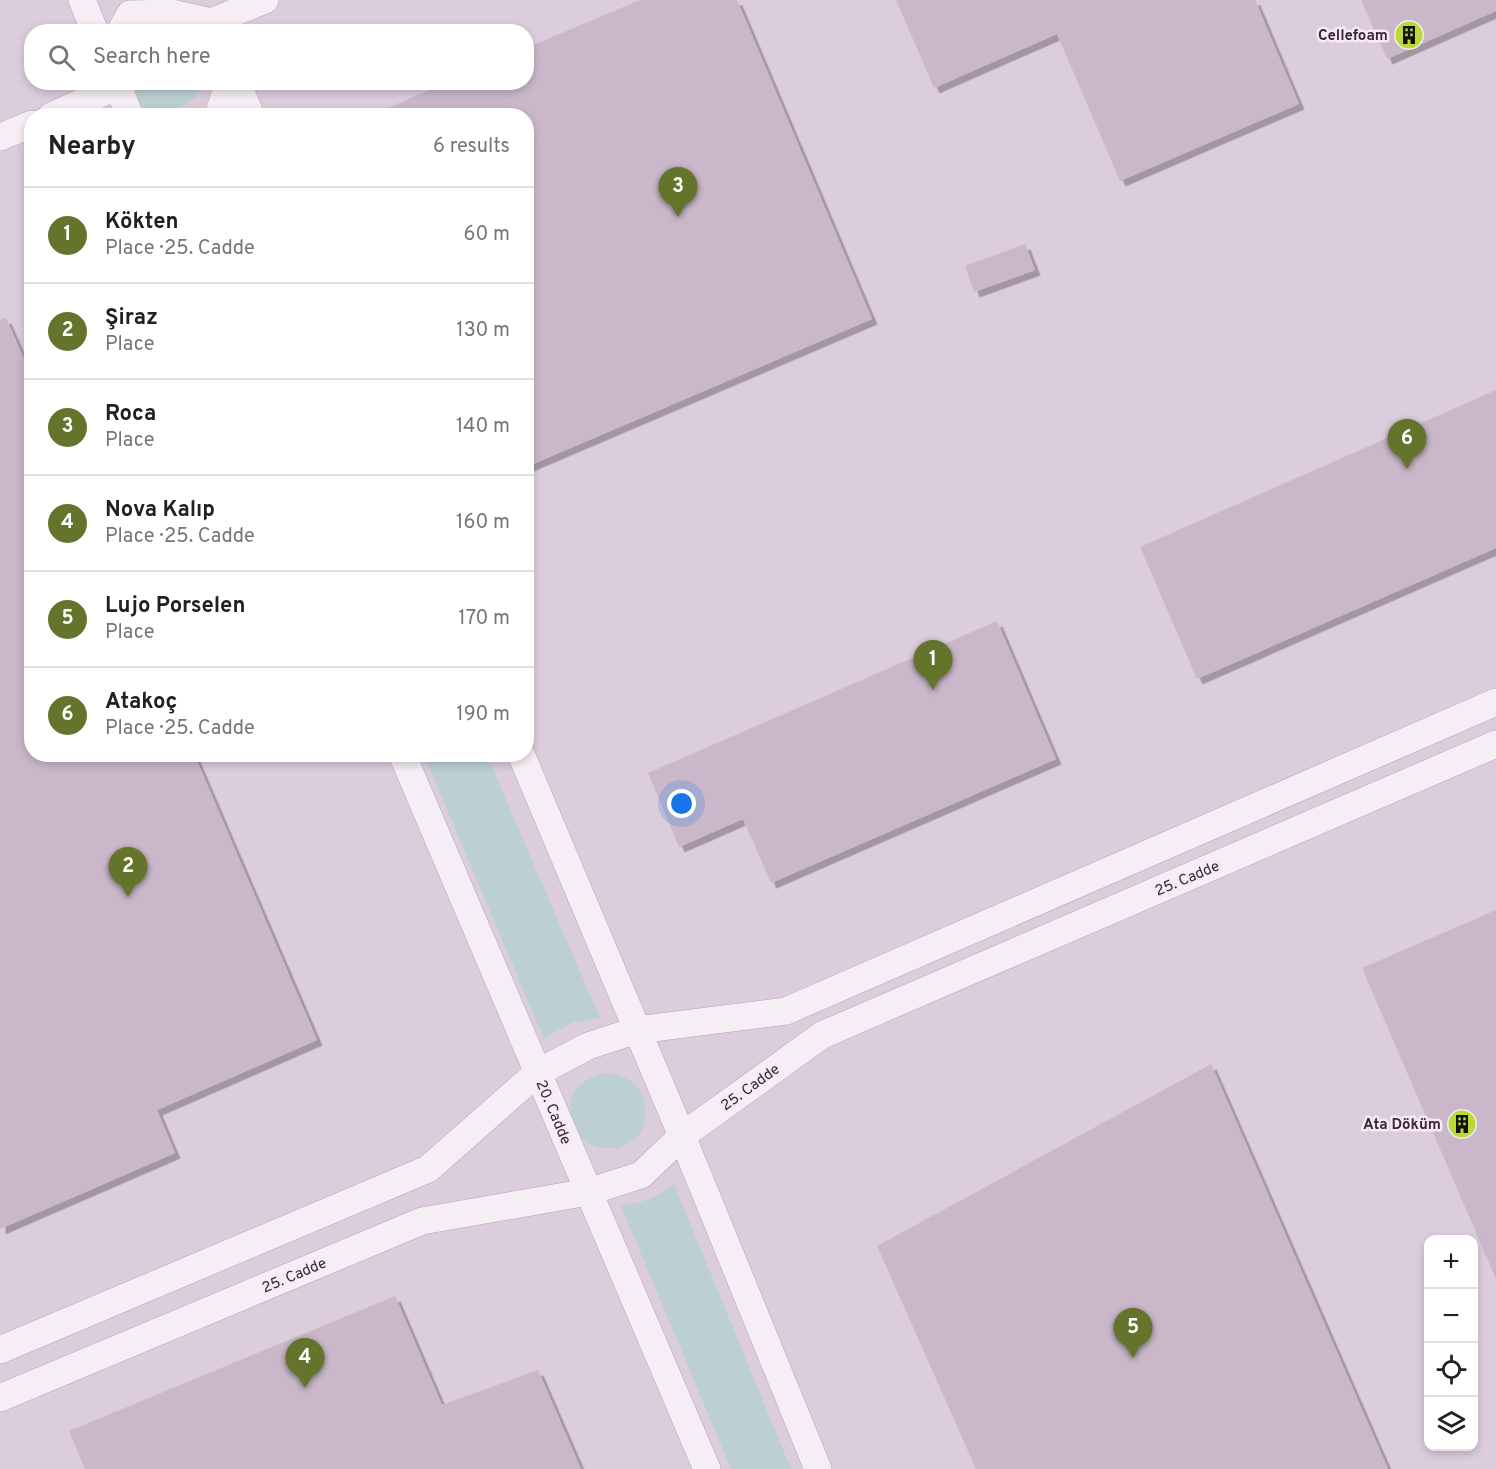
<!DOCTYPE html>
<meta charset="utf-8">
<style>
:root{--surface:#fff;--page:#f2f2f2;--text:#202124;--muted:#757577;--line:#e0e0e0;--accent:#65742b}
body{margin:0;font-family:Overpass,sans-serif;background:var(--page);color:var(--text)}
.controls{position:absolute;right:18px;bottom:18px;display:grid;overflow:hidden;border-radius:12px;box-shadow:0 3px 9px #0003}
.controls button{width:54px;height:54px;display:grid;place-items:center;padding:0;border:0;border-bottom:2px solid var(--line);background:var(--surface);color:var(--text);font:30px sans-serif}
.you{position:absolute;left:682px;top:804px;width:21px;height:21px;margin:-15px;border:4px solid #fff;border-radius:50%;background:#1a73e8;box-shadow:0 0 0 9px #1a73e833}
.badge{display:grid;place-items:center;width:39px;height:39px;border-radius:50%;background:var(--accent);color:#fff;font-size:20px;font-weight:700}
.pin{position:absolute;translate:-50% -50px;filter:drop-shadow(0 2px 3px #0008)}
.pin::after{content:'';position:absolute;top:32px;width:21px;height:18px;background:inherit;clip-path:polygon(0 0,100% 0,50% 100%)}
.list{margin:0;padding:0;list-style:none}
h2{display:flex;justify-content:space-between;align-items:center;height:78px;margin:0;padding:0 24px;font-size:26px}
h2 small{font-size:20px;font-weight:400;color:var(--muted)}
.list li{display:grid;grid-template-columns:39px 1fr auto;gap:18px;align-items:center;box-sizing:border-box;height:96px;padding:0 24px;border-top:2px solid var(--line)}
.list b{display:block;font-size:22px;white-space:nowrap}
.list p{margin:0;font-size:20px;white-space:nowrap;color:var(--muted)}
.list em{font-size:20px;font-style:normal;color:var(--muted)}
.icon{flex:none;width:33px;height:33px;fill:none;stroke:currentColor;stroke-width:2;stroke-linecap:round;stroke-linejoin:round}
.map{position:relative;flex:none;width:1496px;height:1469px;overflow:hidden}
.search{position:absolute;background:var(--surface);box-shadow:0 3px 9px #0003;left:24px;top:24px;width:510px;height:66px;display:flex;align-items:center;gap:15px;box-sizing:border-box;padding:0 21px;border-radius:24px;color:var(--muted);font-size:22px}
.panel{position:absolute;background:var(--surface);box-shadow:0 3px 9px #0003;left:24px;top:108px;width:510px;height:654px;border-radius:24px}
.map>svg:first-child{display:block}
.built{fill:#dccddc;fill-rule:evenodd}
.green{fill:#bcd0d2}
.building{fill:#cab8ca;filter:url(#shadow)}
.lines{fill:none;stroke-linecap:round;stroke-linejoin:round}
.minor-casing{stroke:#b4a4b4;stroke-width:28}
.minor{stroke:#f5eef5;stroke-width:27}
.labels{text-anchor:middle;stroke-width:5;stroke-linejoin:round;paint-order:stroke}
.poi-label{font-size:15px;font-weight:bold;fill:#3e243e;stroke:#f4ebf5;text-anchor:end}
.street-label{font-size:15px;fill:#3e243e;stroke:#f4ebf5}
</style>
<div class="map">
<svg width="1496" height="1469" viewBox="0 0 1496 1469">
<defs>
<filter id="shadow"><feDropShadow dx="5.5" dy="5.5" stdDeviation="0" flood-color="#0004"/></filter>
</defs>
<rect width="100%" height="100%" fill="#e7dbe7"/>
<!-- built -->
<path class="built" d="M0,0H1496V1469H0ZM32,32H526V82H32ZM32,116H526V754H32ZM1428,1240H1474V1446H1428Z"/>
<!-- green -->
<path class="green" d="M125,83H200C198,89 196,95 192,100C182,111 149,114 138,103C133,97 129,89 125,83Z
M424,755H487L600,1018L587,1021L572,1022L544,1039Z
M602,1073C609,1073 618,1074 624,1077C643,1087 648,1104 644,1123C642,1133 638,1136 631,1141C627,1143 623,1147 619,1148C616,1149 613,1148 610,1148C606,1148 600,1149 596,1147C577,1142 565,1113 573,1094C578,1083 592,1077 602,1073Z
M674,1184L791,1469H731L621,1206C643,1202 655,1199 674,1184Z"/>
<!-- building -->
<path class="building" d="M640,0H737L872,319L526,467V116H370L447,82H526V48Z
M896,0H1255L1299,104L1120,181L1057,34L934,88Z
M1361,0H1496V11L1387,59Z
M1025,244L1035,270L974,292L965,266Z
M6,318L32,377V754H194L317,1040L157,1110L175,1153L0,1229V320Z
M1496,390V548L1197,679L1140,547Z
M997,621L1056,759L771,883L743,819L679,847L648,773Z
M1496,910V1279L1362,968Z
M1211,1064L1388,1469H976L877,1246Z
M395,1296L442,1405L538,1370L581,1469H85L69,1431Z"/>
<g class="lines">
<!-- minor casing -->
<g class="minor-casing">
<path id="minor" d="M82,0L95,32
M120,32L130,14L172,13L211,22L265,0
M116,82L130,116
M237,82L251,116
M51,116L118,86
M218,116L229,82
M0,137L32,124
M402,754L707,1469
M521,754L682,1136L818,1469
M0,1350L428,1169L537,1073L588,1046L637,1030L786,1011L1496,702
M0,1398L422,1221L588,1192L641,1175L682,1136L822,1035L1496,744"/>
</g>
<!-- minor -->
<use href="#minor" class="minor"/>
</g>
<!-- icons -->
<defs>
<g id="building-disc" transform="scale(1.5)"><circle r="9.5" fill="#bad934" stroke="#f4ebf5"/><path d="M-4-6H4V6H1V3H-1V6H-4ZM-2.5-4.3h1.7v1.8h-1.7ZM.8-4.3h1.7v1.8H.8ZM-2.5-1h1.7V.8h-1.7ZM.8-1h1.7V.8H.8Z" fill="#111"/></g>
</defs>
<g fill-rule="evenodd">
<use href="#building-disc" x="1409" y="35"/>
<use href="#building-disc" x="1462" y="1124"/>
</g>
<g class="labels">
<!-- poi labels -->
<g class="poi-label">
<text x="1388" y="40">Cellefoam</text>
<text x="1441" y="1129">Ata Döküm</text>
</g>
<!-- street labels -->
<g class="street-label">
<text transform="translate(1187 878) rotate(-23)" y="5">25. Cadde</text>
<text transform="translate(750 1087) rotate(-36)" y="5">25. Cadde</text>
<text transform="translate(554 1112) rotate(67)" y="5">20. Cadde</text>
<text transform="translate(294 1275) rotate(-23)" y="5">25. Cadde</text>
</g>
</g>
</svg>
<div class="controls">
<button>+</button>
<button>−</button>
<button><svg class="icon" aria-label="locate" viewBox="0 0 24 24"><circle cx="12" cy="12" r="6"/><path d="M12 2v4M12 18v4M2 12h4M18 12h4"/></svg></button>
<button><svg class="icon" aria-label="layers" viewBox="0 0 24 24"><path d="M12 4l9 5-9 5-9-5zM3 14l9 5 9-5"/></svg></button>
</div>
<div class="you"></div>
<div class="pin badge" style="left:933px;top:690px">1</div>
<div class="pin badge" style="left:128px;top:897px">2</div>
<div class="pin badge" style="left:678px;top:217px">3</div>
<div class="pin badge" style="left:305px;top:1388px">4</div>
<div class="pin badge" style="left:1133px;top:1358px">5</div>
<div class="pin badge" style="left:1407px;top:469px">6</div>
<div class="search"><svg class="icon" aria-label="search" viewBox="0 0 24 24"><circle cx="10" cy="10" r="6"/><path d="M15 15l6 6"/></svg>Search here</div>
<section class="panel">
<h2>Nearby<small>6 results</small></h2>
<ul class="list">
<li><span class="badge">1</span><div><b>Kökten</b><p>Place · 25. Cadde</p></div><em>60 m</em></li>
<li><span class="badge">2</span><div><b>Şiraz</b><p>Place</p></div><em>130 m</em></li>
<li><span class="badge">3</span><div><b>Roca</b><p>Place</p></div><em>140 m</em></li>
<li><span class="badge">4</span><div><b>Nova Kalıp</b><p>Place · 25. Cadde</p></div><em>160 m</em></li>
<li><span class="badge">5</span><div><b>Lujo Porselen</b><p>Place</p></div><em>170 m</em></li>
<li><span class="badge">6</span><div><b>Atakoç</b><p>Place · 25. Cadde</p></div><em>190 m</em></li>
</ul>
</section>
</div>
